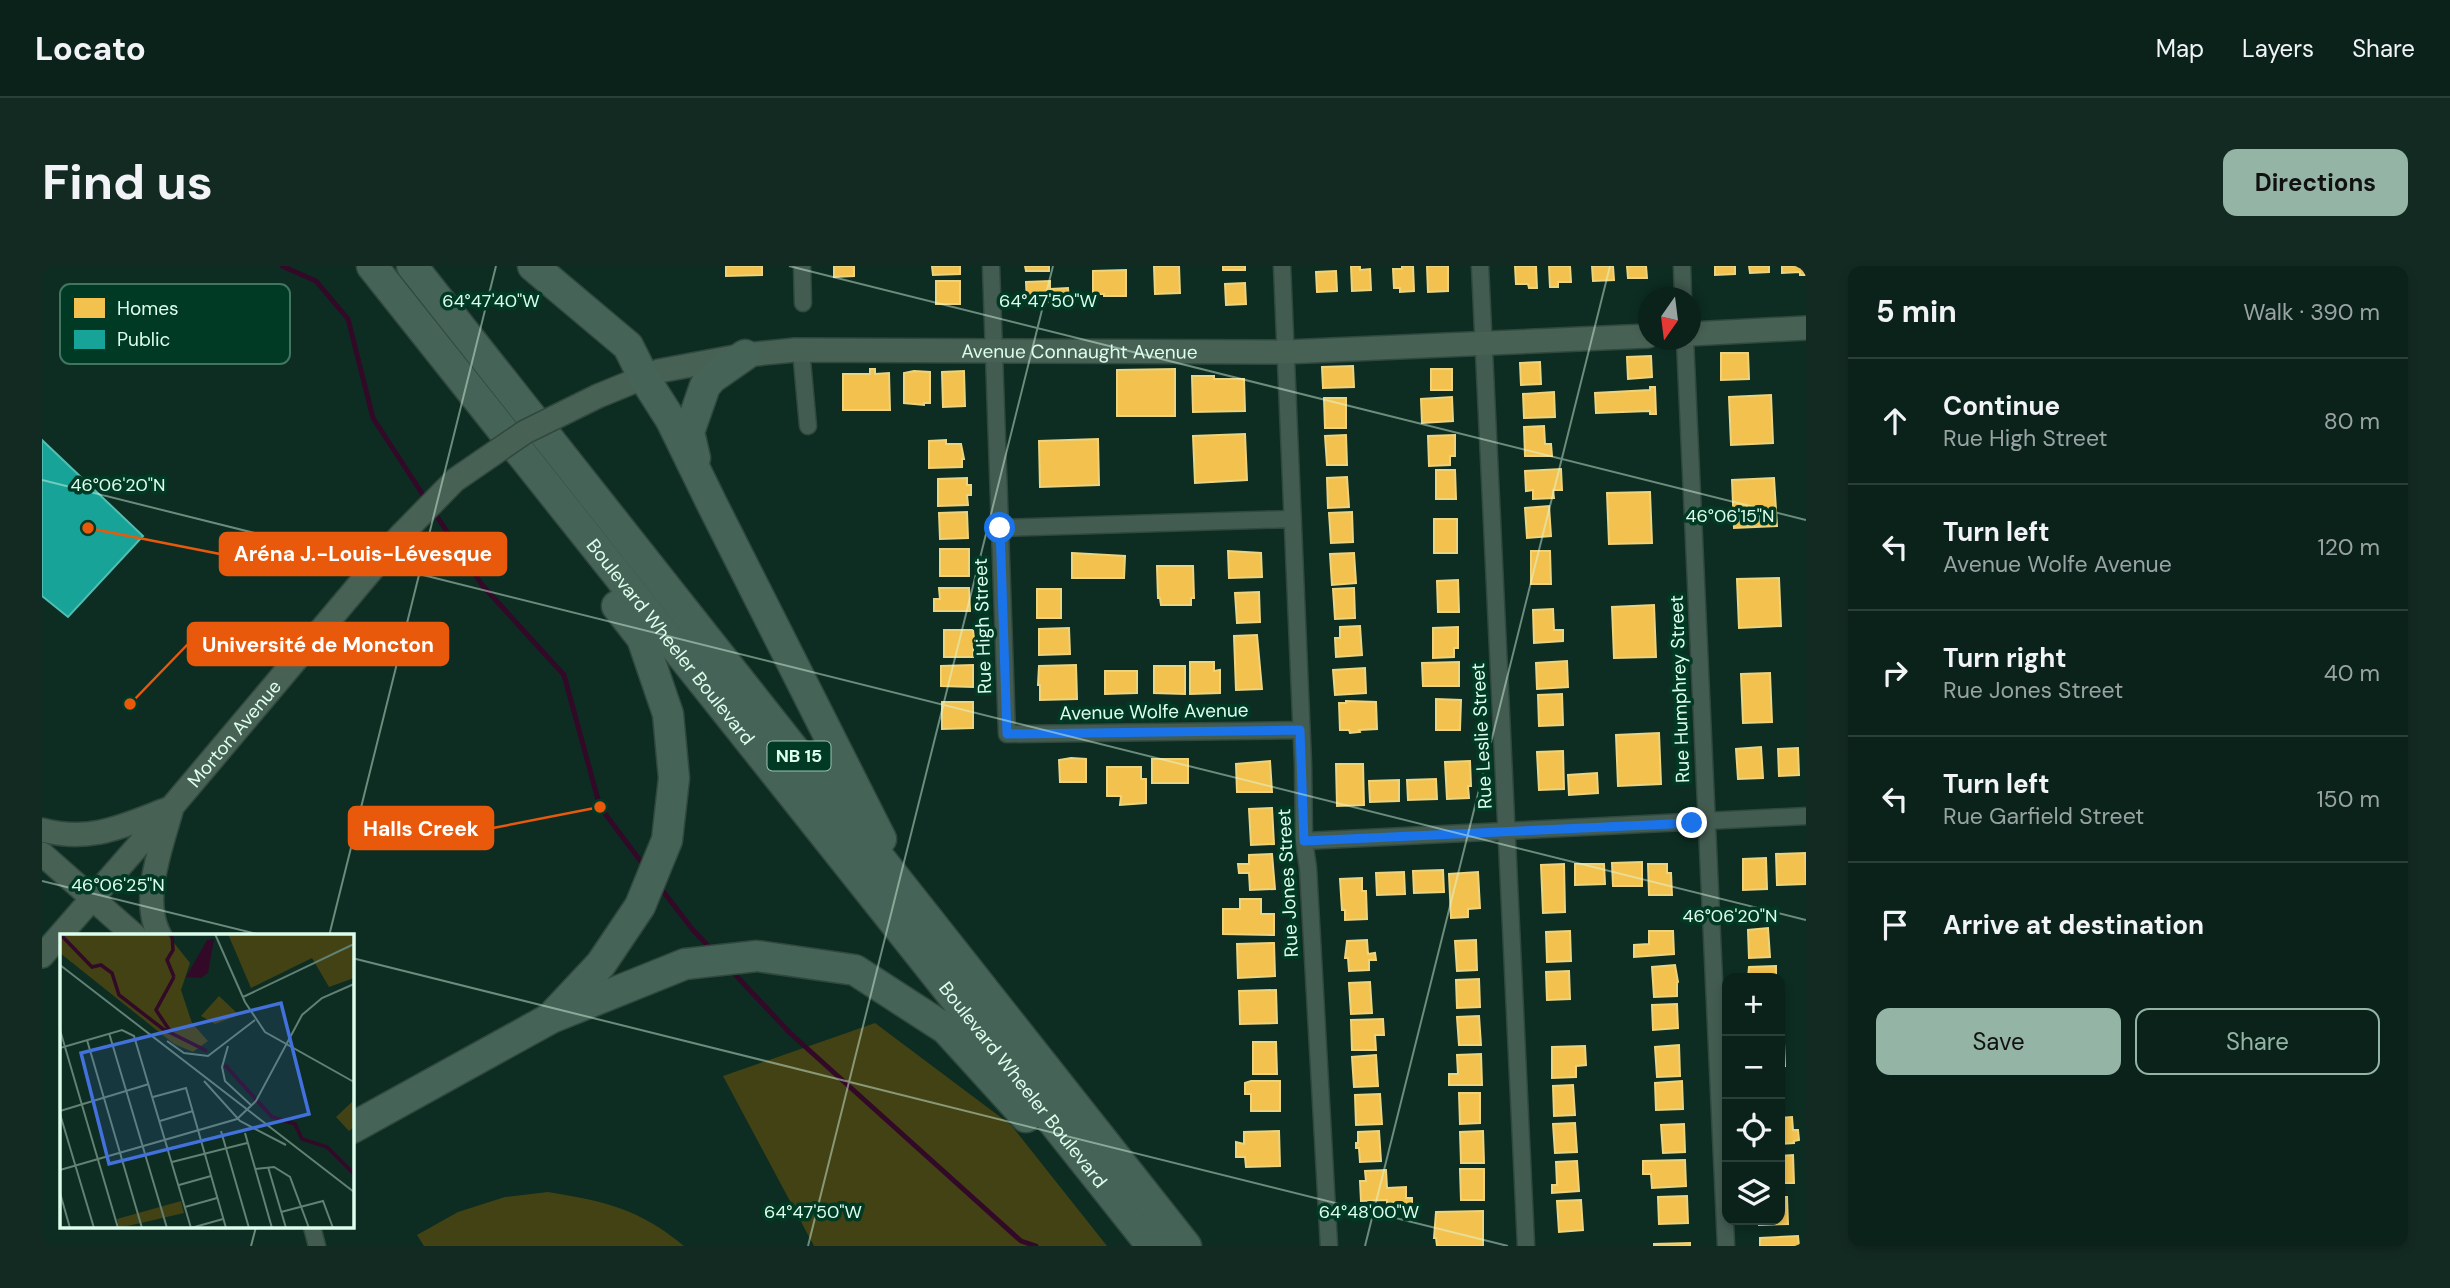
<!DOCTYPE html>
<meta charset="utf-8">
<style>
:root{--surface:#0a221a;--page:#132a23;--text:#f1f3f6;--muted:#99a4a2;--line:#2a3f39;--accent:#94b5a5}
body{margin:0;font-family:"DM Sans",sans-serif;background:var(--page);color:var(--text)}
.controls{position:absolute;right:21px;bottom:21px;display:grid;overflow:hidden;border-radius:14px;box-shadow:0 4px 10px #0003}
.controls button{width:63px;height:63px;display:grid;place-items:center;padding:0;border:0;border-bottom:2px solid var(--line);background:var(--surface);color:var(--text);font:35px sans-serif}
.compass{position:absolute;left:1596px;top:21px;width:63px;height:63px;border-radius:50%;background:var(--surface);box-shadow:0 4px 10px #0003;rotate:194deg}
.stop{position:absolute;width:21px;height:21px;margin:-16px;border:5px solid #1a73e8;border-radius:50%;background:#fff}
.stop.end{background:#1a73e8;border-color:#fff;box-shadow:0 2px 7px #0008}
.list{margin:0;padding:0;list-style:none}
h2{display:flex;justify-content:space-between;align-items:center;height:91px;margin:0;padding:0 28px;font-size:30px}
h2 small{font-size:23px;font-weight:400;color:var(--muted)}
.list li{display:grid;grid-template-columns:46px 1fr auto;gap:21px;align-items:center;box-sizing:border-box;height:126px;padding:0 28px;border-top:2px solid var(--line)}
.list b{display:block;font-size:26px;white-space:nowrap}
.list p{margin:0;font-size:23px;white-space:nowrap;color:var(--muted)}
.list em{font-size:23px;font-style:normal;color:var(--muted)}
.actions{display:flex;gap:14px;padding:21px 28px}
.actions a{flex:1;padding:16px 0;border:2px solid var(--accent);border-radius:14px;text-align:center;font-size:24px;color:var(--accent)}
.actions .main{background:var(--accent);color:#111}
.icon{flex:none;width:38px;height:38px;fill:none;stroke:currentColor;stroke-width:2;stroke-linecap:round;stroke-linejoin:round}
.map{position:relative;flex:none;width:1764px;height:980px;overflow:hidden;border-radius:14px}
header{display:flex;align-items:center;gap:42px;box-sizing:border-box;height:98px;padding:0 35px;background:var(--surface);border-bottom:2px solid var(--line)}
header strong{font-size:33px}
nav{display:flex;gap:38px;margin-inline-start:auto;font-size:24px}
.intro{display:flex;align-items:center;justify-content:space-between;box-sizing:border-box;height:168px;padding:0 42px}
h1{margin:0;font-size:49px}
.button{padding:18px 32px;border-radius:14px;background:var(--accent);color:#111;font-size:24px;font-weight:700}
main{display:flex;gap:42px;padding:0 42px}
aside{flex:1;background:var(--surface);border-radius:14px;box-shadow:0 4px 10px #0003}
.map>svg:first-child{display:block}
.green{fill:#434214}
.homes{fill:#f2c14e;stroke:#ecd37d;stroke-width:2}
.public{fill:#17a398;stroke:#52beb1;stroke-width:2}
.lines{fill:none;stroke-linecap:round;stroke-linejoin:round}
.stream{stroke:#330928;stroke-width:5}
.street-casing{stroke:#31483e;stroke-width:19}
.secondary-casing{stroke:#31483e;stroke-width:26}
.highway-casing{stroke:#31483e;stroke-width:33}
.street{stroke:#435c51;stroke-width:16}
.secondary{stroke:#476155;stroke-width:23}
.highway{stroke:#456357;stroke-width:30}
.secondary-bridge-casing{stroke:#31483e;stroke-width:26;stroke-linecap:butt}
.secondary-bridge{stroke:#476155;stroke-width:23}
.route{stroke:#1a73e8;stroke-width:9}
.ticks{fill:none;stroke:#ddfeec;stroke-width:2;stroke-opacity:0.45}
.labels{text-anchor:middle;stroke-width:7;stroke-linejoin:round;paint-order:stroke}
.shield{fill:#003a25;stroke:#9bc3b0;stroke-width:2}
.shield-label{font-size:18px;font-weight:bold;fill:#ddfeec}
.street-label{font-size:19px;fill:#ddfeec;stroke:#003a25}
.inset-river{fill:none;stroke:#330928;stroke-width:3.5}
.inset-road{fill:none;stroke:#608173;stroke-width:2}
.view{fill:#4371dc;fill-opacity:0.15;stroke:#4371dc;stroke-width:3.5}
.inset-edge{fill:none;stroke:#ddfeec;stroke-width:3.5}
.key{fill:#003a25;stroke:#427561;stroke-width:2}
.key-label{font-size:19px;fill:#ddfeec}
.ticks-label{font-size:18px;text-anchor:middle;fill:#ddfeec;stroke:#003a25;stroke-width:7;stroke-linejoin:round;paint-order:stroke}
.leader{fill:none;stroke:#e8590c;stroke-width:2.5}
.callout-dot{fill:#e8590c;stroke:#003a25;stroke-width:2.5}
.callout{fill:#e8590c;stroke:#e8590c;stroke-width:2.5}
.callout-label{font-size:21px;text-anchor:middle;font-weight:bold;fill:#fff}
</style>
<header>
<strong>Locato</strong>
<nav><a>Map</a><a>Layers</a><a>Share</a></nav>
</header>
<div class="intro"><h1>Find us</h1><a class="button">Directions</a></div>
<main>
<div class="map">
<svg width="1764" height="980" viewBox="0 0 1764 980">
<rect width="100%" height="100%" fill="#0d2d22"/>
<!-- green -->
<path class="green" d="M833,757L969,859L1065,980H772L681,810Z
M506,926C562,935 598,943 642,980H382L375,969L416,946L463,931Z"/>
<!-- homes -->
<path class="homes" d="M684,0H720V9L684,10Z
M792,0H812V10L792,11Z
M890,0H918V8L891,9Z
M983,0H1007V5H984Z
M1112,0H1137L1138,27L1113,28Z
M1181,0H1203V4H1181Z
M1309,0H1318V4L1328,3L1329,24L1310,25Z
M1360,0H1371L1372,25L1358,26V22H1352L1351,3H1360Z
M1385,0H1406V25L1386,26Z
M1473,0H1494L1495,22H1487L1486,18H1474Z
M1507,0H1528L1529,16H1516V21H1508Z
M1550,0H1571L1572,14L1551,15Z
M1585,0H1604L1605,12H1586Z
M1673,0H1693V8L1673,9Z
M1707,0H1727V6L1708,7Z
M1740,0H1764V9H1758V6L1740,7Z
M1084,4V30H1062V28H1051V5Z
M1294,5L1295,25L1275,26L1274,6Z
M894,15H918V38H894Z
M1008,15V23L1026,22L1027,34L985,38L984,16Z
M1203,17L1204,38L1184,39L1183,18Z
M1679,87H1706L1707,113L1679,114Z
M1609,90L1610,111L1586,113L1585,91Z
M1498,96L1499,118L1479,119L1478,97Z
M1311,100L1312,121L1281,122L1280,101Z
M828,103H833V108L847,107L848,144H801V108H828Z
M1133,103V150H1075V104Z
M1389,103H1410V124H1389Z
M872,105L888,106V137H882V139L862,137V107Z
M922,105L923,140L901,141L900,106Z
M1150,110H1172V113H1202L1203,145L1151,146Z
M1608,121H1613L1614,148H1608V145L1554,147L1553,127L1608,124Z
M1512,126L1513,151L1482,152L1481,128Z
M1729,129L1731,177L1689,179L1687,131Z
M1410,131L1411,155L1380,157L1379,133Z
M1282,132H1304V162H1283Z
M1502,160L1503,178H1509L1510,190H1483L1482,161Z
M1203,168L1205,214L1153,217L1151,170Z
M1304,169L1305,199H1285L1283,170Z
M1413,169V190H1408V199L1387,200L1386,170Z
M1056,173L1057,219L998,221L997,175Z
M904,174V178H919L922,193H920V201L887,202V175Z
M1519,203L1520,224H1511L1512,232L1491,233V224L1484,225L1483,205Z
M1394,204H1413L1414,233H1394Z
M1305,211L1307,241L1286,242L1285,212Z
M925,212V219H929V229H925L926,239L896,240V213Z
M1732,212L1735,260L1692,262L1690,214Z
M1608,226L1610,277L1567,278L1565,227Z
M1507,240L1509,270L1485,272L1483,242Z
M925,246L926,272L898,273L897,247Z
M1310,246L1311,276L1289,277L1287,247Z
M1392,253H1415V287H1392Z
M898,283H927V310H898Z
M1186,285L1219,287L1220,311L1187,312Z
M1489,285H1508L1509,318H1489Z
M1030,287L1083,290L1082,312H1030Z
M1312,287L1314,317L1290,319L1288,288Z
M1115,300H1151L1152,332H1149V339H1119L1118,332H1116Z
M1737,312L1739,360L1697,362L1695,313Z
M1416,314L1417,346H1396L1395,315Z
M897,322H927L928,345H892V333H898Z
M1312,322L1313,352L1293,353L1291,323Z
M995,323H1019V352H995Z
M1217,326L1218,356L1195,357L1193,327Z
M1612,339L1614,391L1572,392L1570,341Z
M1511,343L1512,364H1521V375L1492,377L1491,344Z
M1318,360L1320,389L1294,391L1293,372H1298V361Z
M1416,361V382H1412V391L1391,392V362Z
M1027,362L1028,388L997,389V363Z
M902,364H931L933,381H931V391H902Z
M1215,369L1220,423L1194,424L1192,370Z
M1525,395L1526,421L1495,423L1494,397Z
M1148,396H1172V405L1178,404V427L1148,428Z
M1417,396V420H1381L1380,397Z
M931,399V421L899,420V400Z
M1034,399L1035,433L998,434V419H996L997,400Z
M1112,400H1143V428L1112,427Z
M1323,402L1324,427L1293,429L1291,404Z
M1063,405H1095V427L1063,428Z
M1728,407L1730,456L1701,457L1699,408Z
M1520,428L1521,459L1497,460L1496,429Z
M1394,433L1419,434L1418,464H1394Z
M1304,435L1334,436L1335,463L1317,464L1318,466L1308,467L1307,464H1298L1297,437H1304Z
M900,436H931V462L900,463Z
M1617,467L1619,518L1576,520L1574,469Z
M1719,481L1721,512L1696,513L1694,483Z
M1756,482L1757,509L1737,510L1736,483Z
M1521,485L1522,523L1497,524L1495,486Z
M1029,492L1044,493V516H1018L1017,494Z
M1110,493H1146V517H1110Z
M1228,495L1230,526H1195L1194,498Z
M1428,495L1429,520H1426L1427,532L1405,533L1403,496Z
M1294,498H1321L1322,539L1295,540Z
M1065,501H1099V513H1104V537L1078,539L1079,530H1065Z
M1555,507L1556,527L1527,529L1526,509Z
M1394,513L1395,533L1366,534L1365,514Z
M1357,514V535L1328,536L1327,515Z
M1230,542L1232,578L1209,579L1207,543Z
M1763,587L1764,618L1735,619L1734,588Z
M1230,588L1233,623L1208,624L1207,607H1197L1196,598H1207V589Z
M1724,592L1725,623L1701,624V593Z
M1600,596V620H1571L1570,597Z
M1522,598L1523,646L1501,647L1499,599Z
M1533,598H1562L1563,618L1533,619Z
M1606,598H1625V607H1629L1630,629H1607Z
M1401,604L1402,626L1372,627L1371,605Z
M1362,606L1363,628L1335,629L1334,607Z
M1436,606L1438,642L1426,643V651L1409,652L1407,608Z
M1320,612V625H1324L1325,653L1303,654V644H1300L1298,613Z
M1198,633H1219V648H1232V669L1181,668V643H1198Z
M1726,662L1728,691L1707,692L1706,664Z
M1528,665L1529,695L1505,696L1504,666Z
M1607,665H1631L1632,688L1592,691V679L1607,678Z
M1325,674L1326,688L1333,687L1334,694H1327V704L1307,705L1306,692H1303L1305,675Z
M1434,674L1435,704L1415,705L1413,675Z
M1232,677L1233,710L1196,712L1195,678Z
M1633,699L1636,716L1635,717V730L1612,731L1610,701Z
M1734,700V712H1706L1707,701Z
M1527,705L1528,733L1505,734L1504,706Z
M1437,713L1438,741L1415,742L1414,714Z
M1328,716L1330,747L1309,748L1307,717Z
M1234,724L1235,757L1198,758L1197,725Z
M1635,738L1636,762L1611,764L1610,739Z
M1437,750L1439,779H1417L1415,751Z
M1341,753L1342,769H1333L1334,784H1310L1309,754Z
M1211,776H1234L1235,808H1211Z
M1738,777H1742L1743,800H1738Z
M1637,779L1638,810L1615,811L1613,781Z
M1543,780L1544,799L1534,800V811L1510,812V781Z
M1439,788L1440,819H1407V808H1416L1415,789Z
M1334,789L1336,820L1312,821L1310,791Z
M1209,815H1238V845H1209V828H1203V817Z
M1640,815L1641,843L1614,844L1613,817Z
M1531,819L1533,849L1512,850L1511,820Z
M1417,827H1438V857L1418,858Z
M1338,828L1340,858L1314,859L1313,829Z
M1750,851L1751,864H1756L1757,874L1752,875V877L1738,878V852Z
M1533,857L1535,886L1513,887L1511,858Z
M1642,858L1643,886L1621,887L1619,859Z
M1237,865L1238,900L1204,901L1203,891H1194V876L1202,878V866Z
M1337,865L1339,895L1318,896L1317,882H1314V877H1316V866Z
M1441,865L1442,897H1419L1418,866Z
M1751,889L1752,917H1738V890Z
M1643,894L1644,920L1610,922L1609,908H1601V895Z
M1535,895L1537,925L1510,927V919H1515L1514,896Z
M1418,903H1442V934H1419Z
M1344,904L1345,922L1364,921V932H1370V941H1358V936L1345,937V934L1319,935L1318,915H1324L1323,905Z
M1645,930L1646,957L1617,958L1616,931Z
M1738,931H1745L1746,958L1717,959V954H1738Z
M1539,934L1541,964L1517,966L1515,935Z
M1441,945V980H1395L1394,972H1392L1394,946Z
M1756,970L1757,980H1718V972Z
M1648,977V980H1612V978Z"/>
<!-- public -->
<path class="public" d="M0,174L101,270L26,351L0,330Z"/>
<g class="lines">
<!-- stream -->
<path class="stream" d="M240,0L274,15L306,53L331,152L385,235
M392,246L440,319L522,409L558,541L603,601
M617,620L651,664L671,685
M687,702L748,767L979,975L994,980"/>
<!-- street casing -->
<g class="street-casing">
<path id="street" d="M760,0L761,37
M949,0L965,468L1259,464
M1240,0L1261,498L1262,575L1266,602L1287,980
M1438,0L1484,980
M1640,0L1641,32
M1643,74L1684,980
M759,84L766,160
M958,262L1249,253
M1262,575L1764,550
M270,961L275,980"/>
</g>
<!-- secondary casing -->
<g class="secondary-casing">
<g id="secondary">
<path d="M1648,68L1764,62"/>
<path id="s1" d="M556,130L617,105L703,89L753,84L1244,86L1606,70"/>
<path d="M0,564C49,577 81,560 126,543"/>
<path d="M0,588L93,670"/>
<path d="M118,670C98,634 119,582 129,545"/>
<path id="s2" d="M0,690L129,542L359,269"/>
</g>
</g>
<!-- highway casing -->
<g class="highway-casing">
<g id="highway">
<path id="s3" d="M330,0L1110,980"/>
<path d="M370,0L1144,980"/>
<path d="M491,0L586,80L601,110L629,154L670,238L839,573"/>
<path d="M653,192L647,166L663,120L670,112L703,89"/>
<path d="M514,746L559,698L598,640L625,574L632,512L626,448L600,372L575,340"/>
<path d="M310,862L509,752L643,698L715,690L813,704L904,763L984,851"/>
</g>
</g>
<!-- street -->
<use href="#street" class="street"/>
<!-- secondary -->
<use href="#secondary" class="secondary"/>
<!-- highway -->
<use href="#highway" class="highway"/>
<!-- secondary-bridge casing -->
<g class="secondary-bridge-casing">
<path id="secondary-bridge" d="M359,269L413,214L483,166L556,130"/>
</g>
<!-- secondary-bridge -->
<use href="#secondary-bridge" class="secondary-bridge"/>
</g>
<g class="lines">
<!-- route -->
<path class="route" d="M958,262L965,468L1258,464L1262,575L1650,557"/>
</g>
<!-- ticks -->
<path class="ticks" d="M747,0L1764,254M0,214L1764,654M0,615L223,670M287,670L454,0M310,692L1466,980M209,980L214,961M766,980L1011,0M1323,980L1568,0"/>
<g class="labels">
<!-- shield labels -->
<rect class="shield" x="725.5" y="475.5" width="63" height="29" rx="5"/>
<g class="shield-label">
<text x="757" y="496">NB 15</text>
</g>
<!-- street labels -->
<g class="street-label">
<text dy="7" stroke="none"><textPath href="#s1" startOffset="488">Avenue Connaught Avenue</textPath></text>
<text transform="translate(940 360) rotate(-92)" y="7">Rue High Street</text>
<text dy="7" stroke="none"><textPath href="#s3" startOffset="480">Boulevard Wheeler Boulevard</textPath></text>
<text transform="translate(1637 423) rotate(-92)" y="7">Rue Humphrey Street</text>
<text transform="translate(1112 445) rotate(-1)" y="7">Avenue Wolfe Avenue</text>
<text dy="7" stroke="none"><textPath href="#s2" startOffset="294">Morton Avenue</textPath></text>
<text transform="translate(1439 470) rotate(-93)" y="7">Rue Leslie Street</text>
<text transform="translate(1245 617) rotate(-93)" y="7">Rue Jones Street</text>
<text dy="7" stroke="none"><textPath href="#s3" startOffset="1046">Boulevard Wheeler Boulevard</textPath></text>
</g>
</g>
<!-- overview -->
<g transform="translate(18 668)">
<rect width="294" height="294" fill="#0d2d22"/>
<path d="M0,0H107L130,29L121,56L132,89L148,107L133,118L114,110L0,19ZM168,0H294V44L269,53L252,24L191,54ZM159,62L179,81L155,90L141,82ZM294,166V193L289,197L276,183ZM121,267L124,279L59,294L57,285Z" fill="#434214"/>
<path d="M154,5L148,39L141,44L126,43L147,6Z" fill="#330928"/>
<path class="inset-river" d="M0,0L32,33L41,31L52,39L59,61L103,95L147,117M112,0L113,16L107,26L114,43M110,97L96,76L114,43M165,131L212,183L235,190L242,205L267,213L294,240"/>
<path class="inset-road" d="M155,0L185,68L205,98L294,148M0,31L294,258M183,63L294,10M0,96L58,294M49,99L107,294M27,106L82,294M107,107L124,119L148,122L195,86M168,112L162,133L165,147L192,172M0,114L62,96L74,102L131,294M144,147L180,187L226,211M93,163L126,154L166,294M0,177L89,150M0,180L34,294M100,187L133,177M161,197L189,294M185,199L212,294M112,228L187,209M208,233L226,294M195,235L214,233L230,243L249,294M0,236L177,185L196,167L242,81L262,64L294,50M119,251L151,242M0,259L10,294M125,273L157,264M221,278L263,267L273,294M131,294L163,285"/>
<path class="view" d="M221,69L249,180L49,230L21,119Z"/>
<rect width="294" height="294" class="inset-edge"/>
</g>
<!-- legend -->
<rect x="18" y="18" width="230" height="80" rx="10" class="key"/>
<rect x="32" y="32" width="31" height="20" fill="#f2c14e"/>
<rect x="32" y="64" width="31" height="19" fill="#17a398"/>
<g class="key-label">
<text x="75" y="49">Homes</text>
<text x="75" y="80">Public</text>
</g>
<g class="ticks-label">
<text x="449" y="41">64°47'40"W</text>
<text x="1006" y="41">64°47'50"W</text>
<text x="76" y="225">46°06'20"N</text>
<text x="1688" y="256">46°06'15"N</text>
<text x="76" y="625">46°06'25"N</text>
<text x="1688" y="656">46°06'20"N</text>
<text x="771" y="952">64°47'50"W</text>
<text x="1327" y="952">64°48'00"W</text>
</g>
<!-- callouts -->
<path class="leader" d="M46 262L178 288M88 438L146 378M558 541L451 562"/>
<g class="callout-dot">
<circle cx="46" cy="262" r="7"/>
<circle cx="88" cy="438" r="7"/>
<circle cx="558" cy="541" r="7"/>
</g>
<g class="callout">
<rect x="178" y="267" width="286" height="42" rx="7"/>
<rect x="146" y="357" width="260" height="42" rx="7"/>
<rect x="307" y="541" width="144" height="42" rx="7"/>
</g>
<g class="callout-label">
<text x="321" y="295">Aréna J.-Louis-Lévesque</text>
<text x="276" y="386">Université de Moncton</text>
<text x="379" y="570">Halls Creek</text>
</g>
</svg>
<div class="controls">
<button>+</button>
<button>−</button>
<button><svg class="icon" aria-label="locate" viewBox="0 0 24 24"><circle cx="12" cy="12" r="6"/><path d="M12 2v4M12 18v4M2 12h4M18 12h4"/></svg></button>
<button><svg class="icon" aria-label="layers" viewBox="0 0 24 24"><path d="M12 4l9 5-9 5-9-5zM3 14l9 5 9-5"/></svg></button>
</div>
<svg class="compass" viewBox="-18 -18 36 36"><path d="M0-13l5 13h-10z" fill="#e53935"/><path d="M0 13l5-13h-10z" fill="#99a4a2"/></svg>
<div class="stop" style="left:958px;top:262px"></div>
<div class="stop end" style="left:1650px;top:557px"></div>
</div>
<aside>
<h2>5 min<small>Walk · 390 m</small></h2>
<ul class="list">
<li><svg class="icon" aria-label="ahead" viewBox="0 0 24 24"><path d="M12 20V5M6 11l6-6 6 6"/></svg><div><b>Continue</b><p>Rue High Street</p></div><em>80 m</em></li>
<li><svg class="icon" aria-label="left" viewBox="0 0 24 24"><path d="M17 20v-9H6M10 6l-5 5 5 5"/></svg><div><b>Turn left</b><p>Avenue Wolfe Avenue</p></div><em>120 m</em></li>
<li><svg class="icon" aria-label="right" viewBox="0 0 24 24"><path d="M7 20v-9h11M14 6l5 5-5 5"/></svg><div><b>Turn right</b><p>Rue Jones Street</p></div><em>40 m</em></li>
<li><svg class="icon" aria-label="left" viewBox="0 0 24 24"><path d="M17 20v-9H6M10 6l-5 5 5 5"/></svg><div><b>Turn left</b><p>Rue Garfield Street</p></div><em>150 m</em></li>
<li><svg class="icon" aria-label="arrive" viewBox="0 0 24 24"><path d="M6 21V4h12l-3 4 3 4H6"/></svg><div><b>Arrive at destination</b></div></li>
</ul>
<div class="actions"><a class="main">Save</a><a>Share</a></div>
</aside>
</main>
